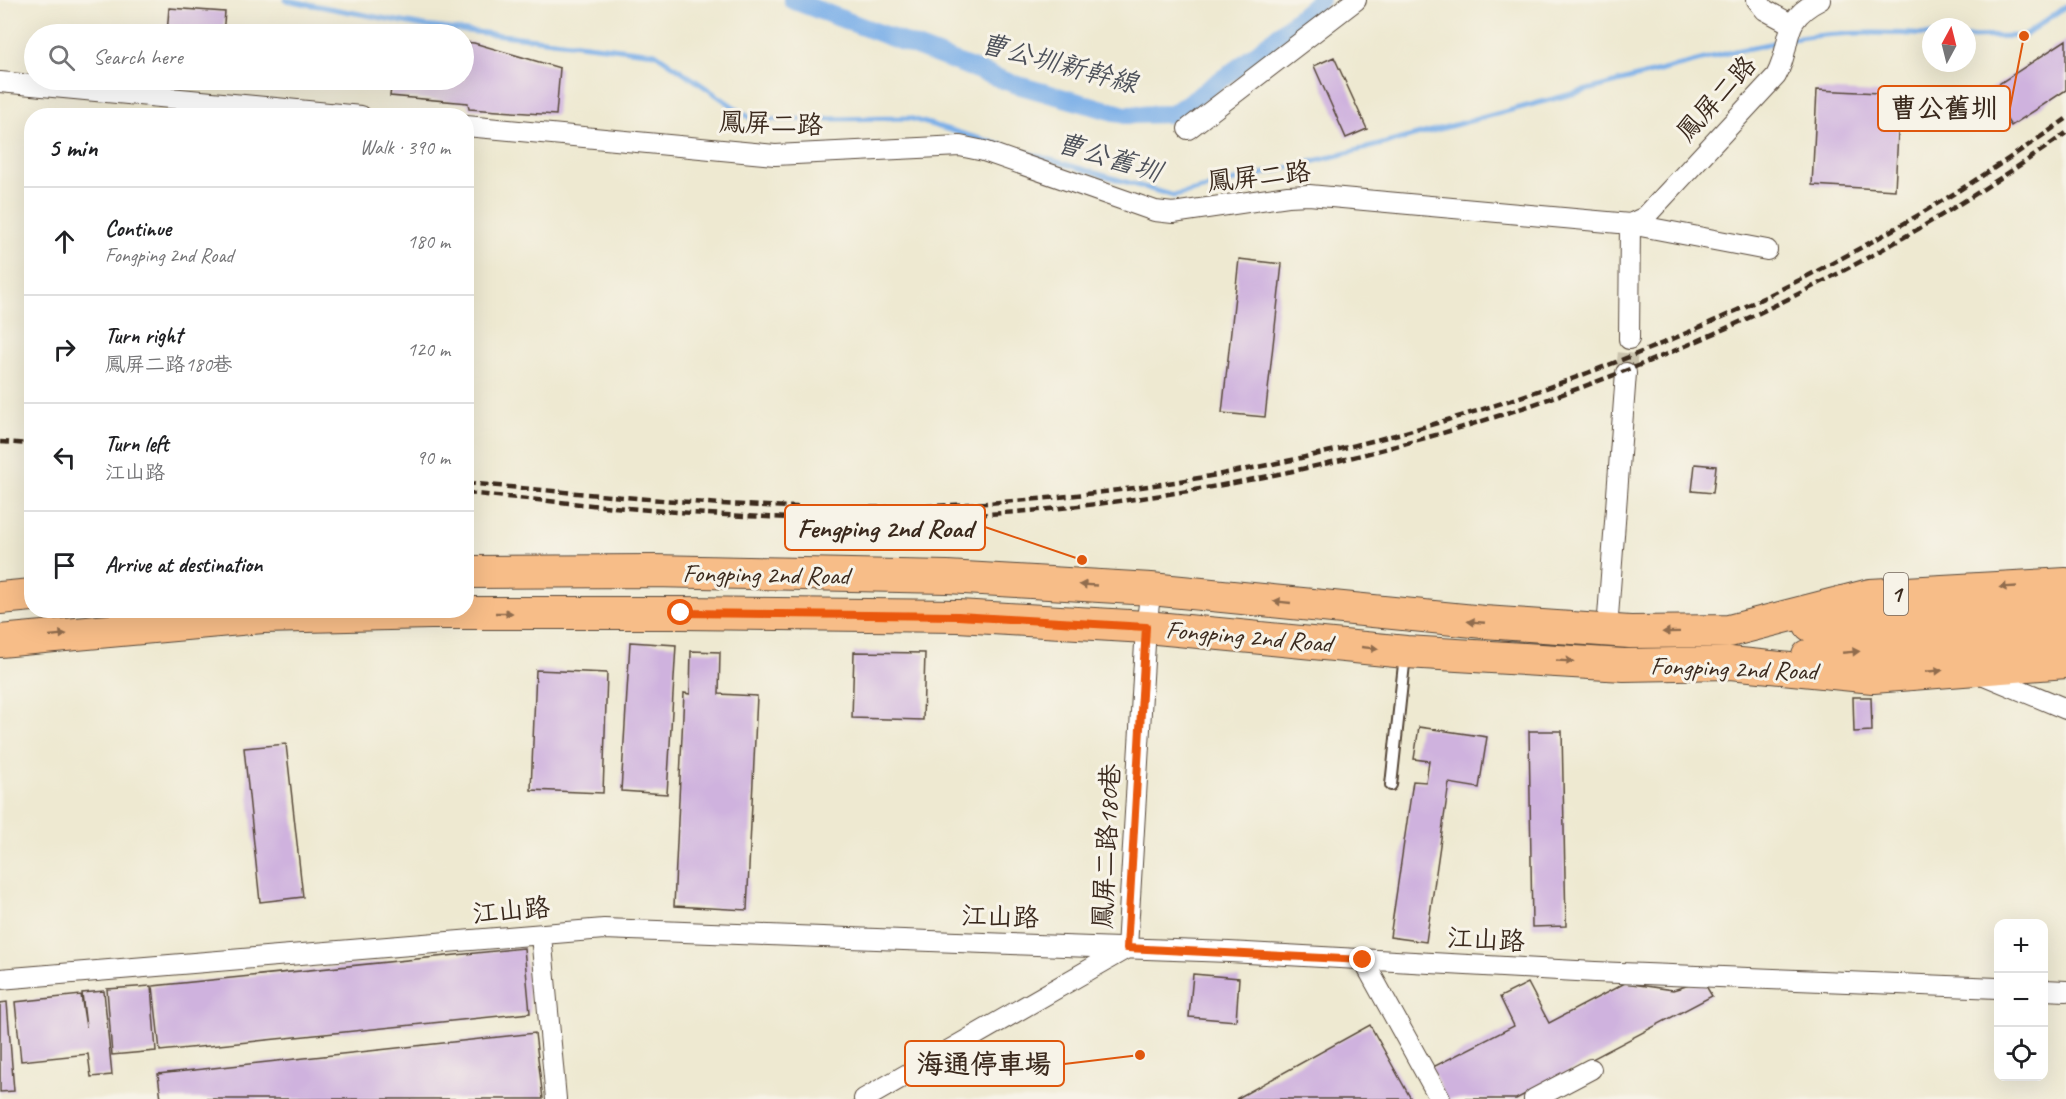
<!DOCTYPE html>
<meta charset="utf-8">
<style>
:root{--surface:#fff;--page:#f2f2f2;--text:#202124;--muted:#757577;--line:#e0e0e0}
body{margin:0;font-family:Caveat,"LXGW WenKai TC",sans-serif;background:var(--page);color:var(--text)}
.controls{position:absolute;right:18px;bottom:18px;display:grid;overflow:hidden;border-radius:12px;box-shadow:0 6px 24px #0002}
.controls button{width:54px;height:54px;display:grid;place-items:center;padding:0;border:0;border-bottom:2px solid var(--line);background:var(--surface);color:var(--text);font:30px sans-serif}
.compass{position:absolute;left:1922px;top:18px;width:54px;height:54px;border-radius:50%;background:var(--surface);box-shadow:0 6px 24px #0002;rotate:7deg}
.stop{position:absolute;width:18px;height:18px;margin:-14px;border:4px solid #ea580c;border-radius:50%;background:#fff}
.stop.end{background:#ea580c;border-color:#fff;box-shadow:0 2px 6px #0008}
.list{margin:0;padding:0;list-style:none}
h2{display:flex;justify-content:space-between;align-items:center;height:78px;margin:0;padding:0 24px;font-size:26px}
h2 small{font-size:20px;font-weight:400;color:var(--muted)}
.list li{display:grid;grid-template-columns:39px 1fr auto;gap:18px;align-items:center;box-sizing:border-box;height:108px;padding:0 24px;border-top:2px solid var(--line)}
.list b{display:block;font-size:22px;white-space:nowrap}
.list p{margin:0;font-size:20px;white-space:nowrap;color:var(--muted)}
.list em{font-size:20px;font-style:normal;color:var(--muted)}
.icon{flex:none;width:33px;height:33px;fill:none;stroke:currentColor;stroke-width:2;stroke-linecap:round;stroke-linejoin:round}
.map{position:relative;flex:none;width:2066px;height:1099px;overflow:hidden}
.search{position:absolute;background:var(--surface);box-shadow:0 6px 24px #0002;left:24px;top:24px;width:450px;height:66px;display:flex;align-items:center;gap:15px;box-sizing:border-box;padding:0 21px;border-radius:33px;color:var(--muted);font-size:22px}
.panel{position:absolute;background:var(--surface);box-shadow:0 6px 24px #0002;left:24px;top:108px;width:450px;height:510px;border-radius:24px}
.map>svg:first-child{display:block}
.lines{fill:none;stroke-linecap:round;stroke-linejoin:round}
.stream{stroke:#7aafe8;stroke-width:5}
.canal{stroke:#7aafe8;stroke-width:18}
.building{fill:#cfb2de}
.street-tunnel{stroke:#cac3ad;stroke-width:20;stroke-dasharray:20 10;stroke-linecap:butt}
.lane-casing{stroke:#564739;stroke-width:14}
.street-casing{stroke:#564739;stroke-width:22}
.primary-casing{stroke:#564739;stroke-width:34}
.lane{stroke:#fff;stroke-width:10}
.street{stroke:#fff;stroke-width:20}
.primary{stroke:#f7bd88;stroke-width:32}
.rail{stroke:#3b2a1e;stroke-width:4.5;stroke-dasharray:9 4.5;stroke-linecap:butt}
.oneway{fill:#906c4e}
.route{stroke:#ea580c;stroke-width:8}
.labels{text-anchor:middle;stroke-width:6;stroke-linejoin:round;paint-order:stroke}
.shield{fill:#f7f3e8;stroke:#73665b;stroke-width:1.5}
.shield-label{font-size:24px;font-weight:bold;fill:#3b2a1e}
.street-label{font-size:26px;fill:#3b2a1e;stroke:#f7f3e8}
.water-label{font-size:27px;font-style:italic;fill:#4e525b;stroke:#f7f3e8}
.leader{fill:none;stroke:#df570d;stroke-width:2}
.callout-dot{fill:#df570d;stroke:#f7f3e8;stroke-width:2}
.callout{fill:#f7f3e8;stroke:#df570d;stroke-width:2}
.callout-label{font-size:27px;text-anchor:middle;font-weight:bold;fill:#3b2a1e}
</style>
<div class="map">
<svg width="2066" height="1099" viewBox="0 0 2066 1099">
<rect width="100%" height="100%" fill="#f7f3e8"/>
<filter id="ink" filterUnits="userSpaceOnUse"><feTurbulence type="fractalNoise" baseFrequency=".0167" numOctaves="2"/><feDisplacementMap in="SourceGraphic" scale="12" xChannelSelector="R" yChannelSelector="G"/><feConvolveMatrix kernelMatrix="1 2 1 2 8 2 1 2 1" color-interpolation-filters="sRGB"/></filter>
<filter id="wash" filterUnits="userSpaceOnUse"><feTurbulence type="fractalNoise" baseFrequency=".008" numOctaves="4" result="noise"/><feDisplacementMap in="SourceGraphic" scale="24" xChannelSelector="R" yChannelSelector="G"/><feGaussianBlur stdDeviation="1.35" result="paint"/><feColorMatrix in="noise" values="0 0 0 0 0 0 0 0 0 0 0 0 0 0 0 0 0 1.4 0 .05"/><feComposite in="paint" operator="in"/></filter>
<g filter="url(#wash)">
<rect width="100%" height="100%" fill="#eee9d1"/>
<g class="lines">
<!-- stream -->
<path class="stream" d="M286,0L424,26L655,53L753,120L909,118L1174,196L1375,146L1735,51L1783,41
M1967,37L2024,36L2066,6
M1792,39C1838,31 1885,32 1931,35"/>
<!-- canal -->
<path class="canal" d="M792,0L1014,84L1125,115L1172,114L1247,61L1320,0"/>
</g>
<g id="blocks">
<!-- building -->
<path class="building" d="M169,8L225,12L223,34H167Z
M2066,40V90L2011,126L1988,91Z
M464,42L474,43L560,68L556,115L469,109L468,103L390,96L392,80H464Z
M1334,57L1367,129L1346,138L1314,66Z
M1817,90L1900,94L1895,190L1812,185Z
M1239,259L1282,264L1265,417L1222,413Z
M1695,464L1716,466L1713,493L1692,491Z
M630,642L676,645L667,794L621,791Z
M691,651L720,652L719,694L757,696L747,910L674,906L684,693L690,694Z
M854,652L925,653L923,720L852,718Z
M536,670L607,673L603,793L531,790Z
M1853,697H1871L1872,731L1854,732Z
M1419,727L1487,737L1479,788L1449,783L1426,942L1390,937L1413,781L1426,782L1429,761L1414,759Z
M1529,731H1562L1566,926L1532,927Z
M286,744L303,897L260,902L244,748Z
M524,948L530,1013L160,1051L153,986Z
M1193,974L1239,978L1236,1021L1189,1017Z
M1703,981L1712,996L1516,1099H1447L1431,1068L1514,1026L1500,997L1528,983L1549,1023L1625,983L1673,990Z
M151,986L156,1051L112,1055L107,989Z
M104,991L112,1075L91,1077L88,1054L21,1061L15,1002L81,995L86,1027L82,993Z
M7,1002L14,1091L0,1092V1003Z
M1370,1025L1411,1099H1236Z
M535,1033L543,1099H161L158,1074Z"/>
</g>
</g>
<g filter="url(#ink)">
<use href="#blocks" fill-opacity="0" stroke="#564739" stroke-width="1.5"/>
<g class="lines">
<!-- street-tunnel -->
<path class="street-tunnel" d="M1626,373L1629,339"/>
<!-- lane casing -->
<g class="lane-casing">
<path id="lane" d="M1391,785L1405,655"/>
</g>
<!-- street casing -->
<g class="street-casing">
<path id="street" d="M1757,0L1765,10L1791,24
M0,82L361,116
M466,126L775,155L960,146L984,151L1155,211L1173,213L1288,196L1309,195L1630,224L1645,217L1776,76C1794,43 1778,21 1820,0
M1188,129L1356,0
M1629,339L1630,224L1767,250
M1607,630L1626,373
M1977,672L2066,709
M541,935L556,1099
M1363,960L1440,1099
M0,979L604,929L1229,952L1595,972L1998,988
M2044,990L2066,991
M864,1099L1127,948L1146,627L1151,589
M1534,1099L1591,1069"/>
</g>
<!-- primary casing -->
<g class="primary-casing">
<path id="primary" d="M466,572L653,571L947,577L1151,589L1484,622L1630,632L1729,631L1870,595L2066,584
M0,598L32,595
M1810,625L2066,607
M0,641L263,617L431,613H681L958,616L1146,627L1406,652L1624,665L1730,663L1873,677L2066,662
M1808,656L2066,632"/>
</g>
<!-- lane -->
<use href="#lane" class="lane"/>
<!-- street -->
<use href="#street" class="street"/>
<!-- primary -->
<use href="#primary" class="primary"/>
<!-- rail -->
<path class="rail" d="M0,442L32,444
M466,483C610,496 752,511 896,507C1312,498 1727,361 2066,119
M466,493C610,507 752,522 896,518C1306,510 1733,372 2066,133"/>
</g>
<!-- one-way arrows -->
<defs><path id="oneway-solid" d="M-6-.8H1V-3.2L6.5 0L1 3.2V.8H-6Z" transform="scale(1.5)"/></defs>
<g class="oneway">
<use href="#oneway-solid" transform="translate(1088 585) rotate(-177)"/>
<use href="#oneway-solid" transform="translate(2008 587) rotate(177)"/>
<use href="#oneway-solid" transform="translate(1282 602) rotate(-174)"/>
<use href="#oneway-solid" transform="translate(504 613)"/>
<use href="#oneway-solid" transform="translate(1476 622) rotate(-175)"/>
<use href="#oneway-solid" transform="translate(1671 632) rotate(179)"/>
<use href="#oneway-solid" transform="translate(58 635) rotate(-6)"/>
<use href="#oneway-solid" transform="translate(1370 648) rotate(6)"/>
<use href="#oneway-solid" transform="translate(1851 652) rotate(-5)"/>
<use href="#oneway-solid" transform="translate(1565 661) rotate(3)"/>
<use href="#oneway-solid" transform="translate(1934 671) rotate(-5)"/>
</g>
</g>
<g class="lines" filter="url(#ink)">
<!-- route -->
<path class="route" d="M681,613L958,616L1146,627L1127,948L1363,960"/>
</g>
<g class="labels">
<!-- shield labels -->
<rect class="shield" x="1884" y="573" width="24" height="42" rx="4.5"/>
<g class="shield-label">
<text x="1896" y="602">1</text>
</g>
<!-- street labels -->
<g class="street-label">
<text transform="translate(1716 98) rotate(-48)" y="9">鳳屏二路</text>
<text transform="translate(771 123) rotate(2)" y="9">鳳屏二路</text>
<text transform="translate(1259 176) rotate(-6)" y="9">鳳屏二路</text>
<text transform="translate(766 574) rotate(1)" y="9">Fongping 2nd Road</text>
<text transform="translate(1249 636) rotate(5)" y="9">Fongping 2nd Road</text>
<text transform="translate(1734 668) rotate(2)" y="9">Fongping 2nd Road</text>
<text transform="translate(1106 846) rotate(-87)" y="9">鳳屏二路180巷</text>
<text transform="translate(511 910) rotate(-5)" y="9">江山路</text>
<text transform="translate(1000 916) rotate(2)" y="9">江山路</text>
<text transform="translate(1486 939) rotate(3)" y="9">江山路</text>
</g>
<!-- water labels -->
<g class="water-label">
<text transform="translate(1059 63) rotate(15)" y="9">曹公圳新幹線</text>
<text transform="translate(1109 157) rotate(17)" y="9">曹公舊圳</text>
</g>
</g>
<!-- callouts -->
<path class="leader" d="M2024 36L2010 108M1082 560L985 527M1140 1055L1064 1064"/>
<g class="callout-dot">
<circle cx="2024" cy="36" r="6"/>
<circle cx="1082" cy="560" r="6"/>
<circle cx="1140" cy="1055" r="6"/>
</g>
<g class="callout">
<rect x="1878" y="86" width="132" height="45" rx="6"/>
<rect x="785" y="505" width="200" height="45" rx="6"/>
<rect x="905" y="1041" width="159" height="45" rx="6"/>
</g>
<g class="callout-label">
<text x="1944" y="117">曹公舊圳</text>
<text x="885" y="537">Fengping 2nd Road</text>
<text x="984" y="1073">海通停車場</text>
</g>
</svg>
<div class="controls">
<button>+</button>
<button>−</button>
<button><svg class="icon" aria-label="locate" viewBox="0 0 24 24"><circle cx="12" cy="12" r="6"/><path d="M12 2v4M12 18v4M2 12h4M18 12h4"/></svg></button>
</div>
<svg class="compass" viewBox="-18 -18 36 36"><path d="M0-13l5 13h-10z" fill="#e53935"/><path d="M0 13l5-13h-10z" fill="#757577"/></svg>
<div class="stop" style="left:681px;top:613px"></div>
<div class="stop end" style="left:1363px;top:960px"></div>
<div class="search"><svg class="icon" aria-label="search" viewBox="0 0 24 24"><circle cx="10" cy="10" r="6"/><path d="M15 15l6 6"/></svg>Search here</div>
<section class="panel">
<h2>5 min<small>Walk · 390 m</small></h2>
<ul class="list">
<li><svg class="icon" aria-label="ahead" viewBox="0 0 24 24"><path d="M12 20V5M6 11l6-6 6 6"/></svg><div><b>Continue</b><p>Fongping 2nd Road</p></div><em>180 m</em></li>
<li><svg class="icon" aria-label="right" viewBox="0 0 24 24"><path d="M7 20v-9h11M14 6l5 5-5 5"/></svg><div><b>Turn right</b><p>鳳屏二路180巷</p></div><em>120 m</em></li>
<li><svg class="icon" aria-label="left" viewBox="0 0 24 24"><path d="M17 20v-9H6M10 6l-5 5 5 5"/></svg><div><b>Turn left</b><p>江山路</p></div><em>90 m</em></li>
<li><svg class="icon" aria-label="arrive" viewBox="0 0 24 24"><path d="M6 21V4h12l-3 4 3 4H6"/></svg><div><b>Arrive at destination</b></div></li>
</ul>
</section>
</div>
